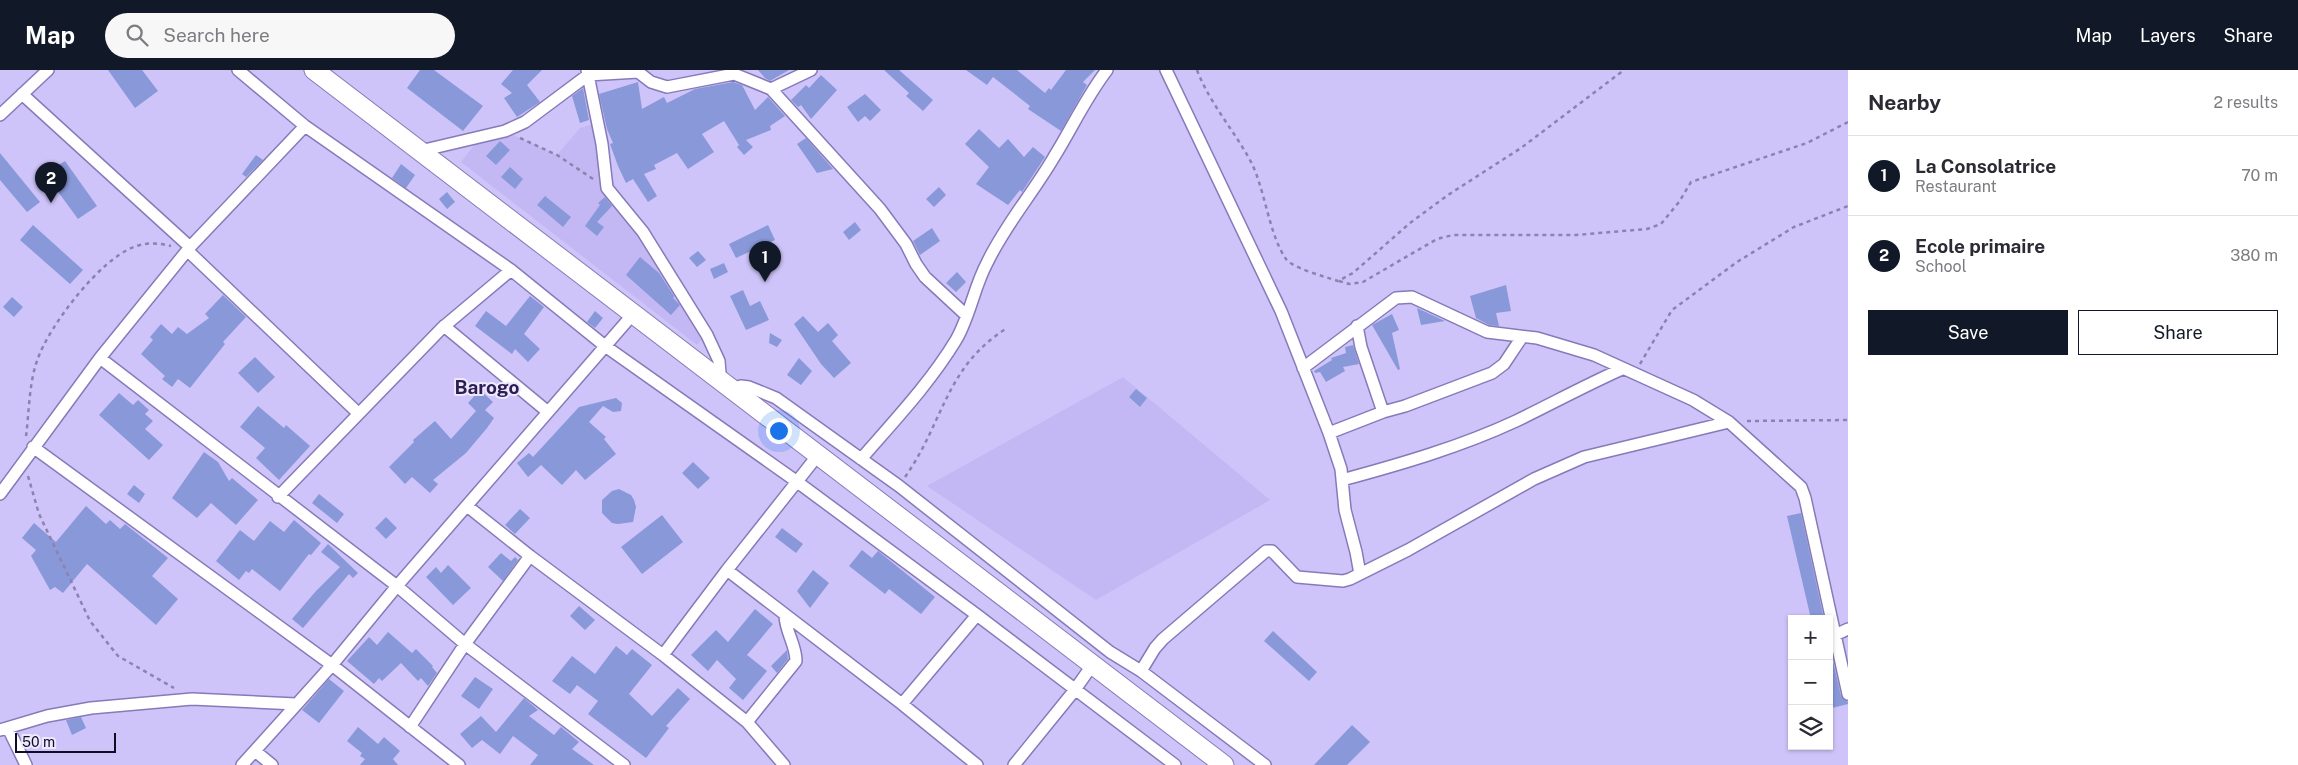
<!DOCTYPE html>
<meta charset="utf-8">
<style>
:root{--surface:#fff;--page:#f7f7f7;--text:#2b2b33;--muted:#7c7c81;--line:#e1e1e2;--accent:#111827}
body{margin:0;font-family:"Public Sans",sans-serif;background:var(--page);color:var(--text)}
.controls{position:absolute;right:15px;bottom:15px;display:grid;overflow:hidden;border-radius:0px;box-shadow:0 1px 4px #0004}
.controls button{width:45px;height:45px;display:grid;place-items:center;padding:0;border:0;border-bottom:1px solid var(--line);background:var(--surface);color:var(--text);font:25px sans-serif}
.scale{position:absolute;left:15px;bottom:12px;width:101px;box-sizing:border-box;padding-left:5px;border:2px solid #110b23;border-top:0;font-size:14px;line-height:18px;white-space:nowrap;color:#110b23;-webkit-text-stroke:4px #edeaff;paint-order:stroke}
.you{position:absolute;left:778px;top:360px;width:18px;height:18px;margin:-12px;border:4px solid #fff;border-radius:50%;background:#1a73e8;box-shadow:0 0 0 8px #1a73e833}
.badge{display:grid;place-items:center;width:32px;height:32px;border-radius:50%;background:var(--accent);color:#fff;font-size:16px;font-weight:700}
.pin{position:absolute;translate:-50% -41px;filter:drop-shadow(0 1px 2px #0008)}
.pin::after{content:'';position:absolute;top:26px;width:18px;height:15px;background:inherit;clip-path:polygon(0 0,100% 0,50% 100%)}
.list{margin:0;padding:0;list-style:none}
h2{display:flex;justify-content:space-between;align-items:center;height:65px;margin:0;padding:0 20px;font-size:21px}
h2 small{font-size:16px;font-weight:400;color:var(--muted)}
.list li{display:grid;grid-template-columns:32px 1fr auto;gap:15px;align-items:center;box-sizing:border-box;height:80px;padding:0 20px;border-top:1px solid var(--line)}
.list b{display:block;font-size:19px;white-space:nowrap}
.list p{margin:0;font-size:16px;white-space:nowrap;color:var(--muted)}
.list em{font-size:16px;font-style:normal;color:var(--muted)}
.actions{display:flex;gap:10px;padding:15px 20px}
.actions a{flex:1;padding:11px 0;border:1px solid var(--accent);border-radius:0px;text-align:center;font-size:18px;color:var(--accent)}
.actions .main{background:var(--accent);color:#fff}
.icon{flex:none;width:28px;height:28px;fill:none;stroke:currentColor;stroke-width:2;stroke-linecap:round;stroke-linejoin:round}
.map{position:relative;flex:none;width:1848px;height:695px;overflow:hidden}
header{display:flex;align-items:center;gap:30px;box-sizing:border-box;height:70px;padding:0 25px;background:var(--accent);color:#fff}
header strong{font-size:24px}
nav{display:flex;gap:28px;margin-inline-start:auto;font-size:18px}
.search{width:350px;height:45px;background:var(--page);display:flex;align-items:center;gap:12px;box-sizing:border-box;padding:0 18px;border-radius:28px;color:var(--muted);font-size:19px}
main{display:flex}
aside{flex:1;background:var(--surface)}
.map>svg:first-child{display:block}
.built{fill:#c3b8f3}
.building{fill:#8898d9}
.lines{fill:none;stroke-linecap:round;stroke-linejoin:round}
.minor-casing{stroke:#877ab9;stroke-width:14}
.trunk-casing{stroke:#877ab9;stroke-width:21}
.path{stroke:#8b83ae;stroke-width:2.5;stroke-dasharray:4 4;stroke-linecap:butt}
.minor{stroke:#fff;stroke-width:11}
.trunk{stroke:#fff;stroke-width:19}
.labels{text-anchor:middle;stroke-width:4;stroke-linejoin:round;paint-order:stroke}
.quarter-label{font-size:19px;font-weight:bold;fill:#2d1d53;stroke:#edeaff}
</style>
<header>
<strong>Map</strong>
<div class="search"><svg class="icon" aria-label="search" viewBox="0 0 24 24"><circle cx="10" cy="10" r="6"/><path d="M15 15l6 6"/></svg>Search here</div>
<nav><a>Map</a><a>Layers</a><a>Share</a></nav>
</header>
<main>
<div class="map">
<svg width="1848" height="695" viewBox="0 0 1848 695">
<rect width="100%" height="100%" fill="#cec4fa"/>
<!-- built -->
<path class="built" d="M596,53L600,75L617,122L648,166L706,265L697,275L461,92L482,65L505,61L557,85L580,58Z
M1123,307L1270,430L1096,530L927,416Z"/>
<!-- building -->
<path class="building" d="M108,0H142L158,21L135,38Z
M420,0H434L483,36L463,61L407,18Z
M513,0H542L527,15L540,32L517,47L504,28L512,23L501,14Z
M758,0H789L770,11L765,8Z
M884,0H899L933,30L923,41L906,26L909,23Z
M966,0H1017L1045,23L1049,18L1051,20L1066,0H1095L1083,12L1087,15L1061,61L1028,39L1030,36L993,7L987,15Z
M821,5L837,20L811,49L801,35L798,37L791,30L806,15L809,18Z
M638,12L642,39L664,27L667,33L695,19L733,12L742,15L755,40L768,27L785,46L770,56L771,60L746,70L753,77L744,85L737,77L739,75L724,51L702,64L714,82L688,99L677,83L654,95L656,99L644,104L657,126L648,132L633,109L626,113L618,96L610,74L613,73L607,59L599,24Z
M583,18L589,50L580,53L572,26Z
M865,24L881,40L870,51L865,46L858,52L847,37Z
M979,59L999,78L1008,69L1024,87L1033,77L1045,87L1022,122L1020,120L1008,135L976,114L989,97L965,74Z
M806,68L833,99L817,103L797,74Z
M500,71L510,80L496,95L486,86Z
M0,83L40,132L27,142L0,110Z
M256,85L263,90L246,107L242,104Z
M65,91L97,136L78,149L45,104Z
M401,94L415,105L406,118L392,108Z
M510,97L523,109L515,119L501,107Z
M939,117L946,125L934,137L926,129Z
M447,122L455,132L447,139L439,129Z
M545,126L571,147L563,157L537,135Z
M605,127L612,136L597,152L604,157L597,166L585,156L600,135L598,133Z
M855,152L861,160L849,170L843,162Z
M33,155L83,200L70,214L20,170Z
M768,155L775,170L736,188L729,174Z
M932,158L940,171L920,185L913,171Z
M698,181L706,190L697,197L689,188Z
M640,187L659,203L674,226L673,228L680,235L671,245L626,205Z
M724,193L728,202L714,209L710,199Z
M957,202L966,212L956,222L946,213Z
M1506,215L1511,241L1496,243L1499,256L1489,255L1476,248L1470,226Z
M743,220L750,236L760,231L769,250L746,260L730,226Z
M223,225L246,247L223,272L225,274L190,318L178,309L172,317L162,309L165,306L141,284L153,270L150,267L161,254L172,264L178,257L187,264L209,248L205,244Z
M530,226L544,237L524,264L540,279L528,292L515,279L512,284L475,256L486,241L506,256Z
M12,227L23,237L14,247L3,237Z
M1417,238L1445,251L1421,255Z
M595,241L603,248L595,258L587,252Z
M1392,244L1399,260L1392,263L1400,299L1398,300L1372,255Z
M803,246L818,262L828,253L838,265L832,271L851,293L834,308L821,294L794,254Z
M770,263L782,270L777,277L769,273Z
M1353,275L1359,294L1343,297L1345,301L1326,312L1320,302L1315,303L1314,301L1332,290L1331,288L1346,283L1345,277Z
M255,287L275,307L258,323L238,303Z
M799,288L812,301L801,315L787,305Z
M1136,319L1147,328L1140,337L1129,327Z
M480,320L493,332L485,340L494,348L487,358L466,383L433,410L438,414L430,423L412,407L405,414L389,397L414,372L413,370L435,351L451,369L476,341L468,333Z
M119,323L133,335L138,330L149,340L145,344L153,351L145,359L163,375L149,390L99,345Z
M616,328L622,333L621,341L613,342L603,336L589,352L606,367L604,369L616,384L585,410L576,400L562,415L541,395L528,407L517,393L529,383L533,387L579,337Z
M258,336L284,358L286,355L310,376L279,410L256,388L265,378L240,357Z
M204,382L218,392L229,411L232,408L258,430L236,455L211,433L197,448L172,428Z
M693,392L710,408L698,419L682,403Z
M134,415L145,424L139,433L127,424Z
M619,419L631,425L634,430L636,437L633,452L618,454L612,453L602,443V430L612,421Z
M319,424L344,444L337,453L312,433Z
M86,436L106,454L110,450L120,459L125,454L168,488L152,506L178,529L156,555L87,494L63,523L55,517L50,520L31,486L36,480L22,468L34,453L56,472Z
M520,439L530,448L515,464L505,455Z
M1801,443L1824,549H1811L1787,446Z
M662,445L683,472L642,504L621,477Z
M386,447L397,458L386,469L375,458Z
M294,450L321,473L311,485L309,484L280,521L252,499L249,503L246,501L239,510L216,491L240,460L254,471L270,451L284,462Z
M782,458L803,474L796,483L775,467Z
M328,474L358,503L353,508L349,504L303,558L292,549L316,521L340,497L321,482Z
M862,480L872,488L878,481L935,527L921,544L889,519L885,524L849,496Z
M501,483L511,491L515,487L518,490L503,511L488,497Z
M448,495L471,518L453,535L426,507L436,497L441,503Z
M813,500L829,513L810,538L797,521Z
M579,536L595,550L585,560L570,546Z
M755,539L773,554L747,585L767,601L743,630L729,618L736,609L717,590L708,601L691,585L716,560L728,572Z
M1273,561L1317,602L1309,611L1264,571Z
M388,562L412,583L416,579L433,596L432,597L437,603L428,616L421,608L418,611L401,593L382,611L379,608L374,614L347,591L369,567L377,575Z
M1829,574L1841,626L1848,632V634L1832,638L1829,627Z
M616,576L627,585L632,579L652,595L629,624L652,646L678,618L690,629L666,656L669,658L646,688L588,644L598,631L577,615L570,624L552,611L572,586L595,604Z
M787,580L788,589L777,603L771,596Z
M475,607L493,619L479,639L461,626Z
M329,609L344,621L319,653L302,640Z
M524,628L538,640L529,646L554,665L561,657L579,672L572,679L594,695H530L538,685L513,666L500,684L482,670L472,678L460,664L481,646L496,662Z
M81,647L86,658L72,665L66,650Z
M1352,655L1370,672L1347,695H1314Z
M358,657L378,674L384,667L400,681L393,689L398,695H360L365,689L360,686L362,683L347,671Z"/>
<g class="lines">
<!-- minor casing -->
<g class="minor-casing">
<path id="minor" d="M238,0L305,56L511,200L605,276L796,411L977,545L1175,695
M587,0L602,74L607,118L643,162L707,265L719,291L720,303L718,310
M1166,0L1281,241L1329,363L1341,399L1345,440L1356,482L1360,504
M771,19L811,0
M22,24L190,177
M0,45L48,0
M420,81L505,61L525,52L588,5L638,2L651,12L667,17L734,4L771,19L880,139L906,174L916,194L925,207L966,245
M188,181L358,343
M444,256L548,342
M100,288L397,516L465,574L624,695
M1303,298L1396,228L1412,227L1487,262L1537,268L1594,285L1693,330L1729,352L1801,417L1805,428L1848,624
M732,319L741,316L749,317L776,328L899,416L1110,582L1141,601L1265,695
M1383,342L1405,336L1492,303L1504,294L1522,267
M1329,363L1383,342L1361,277L1357,256
M33,377L332,595L459,695
M861,389C894,351 930,313 956,270C970,246 974,217 987,193C1005,155 1033,123 1054,87C1072,58 1086,27 1107,0
M1342,410C1401,394 1460,377 1516,351C1551,334 1586,315 1622,299
M0,424L100,288L190,177L305,56
M278,427L442,258L511,200
M467,436L530,486L663,585L747,652L784,695
M727,500L902,634L977,695
M1835,565L1848,559
M663,585L727,500L818,385
M1141,601L1155,578L1163,569L1266,481H1272L1297,507L1343,511L1350,509L1408,480L1534,409L1584,387L1729,352
M902,634L977,545
M747,652L796,591C796,575 786,563 785,546
M410,657L465,574L530,486
M8,658L26,695
M0,660L47,646L91,638L192,629L296,634
M255,681L272,695
M242,695L332,595L397,516L634,243
M1014,695L1074,621L1093,594"/>
</g>
<!-- trunk casing -->
<g class="trunk-casing">
<path id="trunk" d="M314,0L1224,695"/>
</g>
<!-- path -->
<path class="path" d="M1197,0C1210,34 1234,60 1251,92C1265,119 1269,165 1286,189C1292,198 1326,207 1338,211L1353,203L1410,153L1448,125L1521,78L1624,0
M520,68L557,85L593,109
M1339,211L1349,214L1363,212L1437,169L1453,165H1576L1647,159L1661,154L1679,132L1691,112L1807,73L1848,52
M1640,294L1672,240L1737,192L1794,157L1848,136
M1747,351L1848,350
M26,366C29,344 29,313 37,291C48,257 100,189 134,177C146,172 159,173 171,176
M28,406L39,444L90,551L118,586L174,618
M905,407C944,352 945,297 1007,258"/>
<!-- minor -->
<use href="#minor" class="minor"/>
<!-- trunk -->
<use href="#trunk" class="trunk"/>
</g>
<g class="labels">
<!-- quarter labels -->
<g class="quarter-label">
<text x="487" y="324">Barogo</text>
</g>
</g>
</svg>
<div class="controls">
<button>+</button>
<button>−</button>
<button><svg class="icon" aria-label="layers" viewBox="0 0 24 24"><path d="M12 4l9 5-9 5-9-5zM3 14l9 5 9-5"/></svg></button>
</div>
<div class="scale">50 m</div>
<div class="you"></div>
<div class="pin badge" style="left:765px;top:212px">1</div>
<div class="pin badge" style="left:51px;top:133px">2</div>
</div>
<aside>
<h2>Nearby<small>2 results</small></h2>
<ul class="list">
<li><span class="badge">1</span><div><b>La Consolatrice</b><p>Restaurant</p></div><em>70 m</em></li>
<li><span class="badge">2</span><div><b>Ecole primaire</b><p>School</p></div><em>380 m</em></li>
</ul>
<div class="actions"><a class="main">Save</a><a>Share</a></div>
</aside>
</main>
